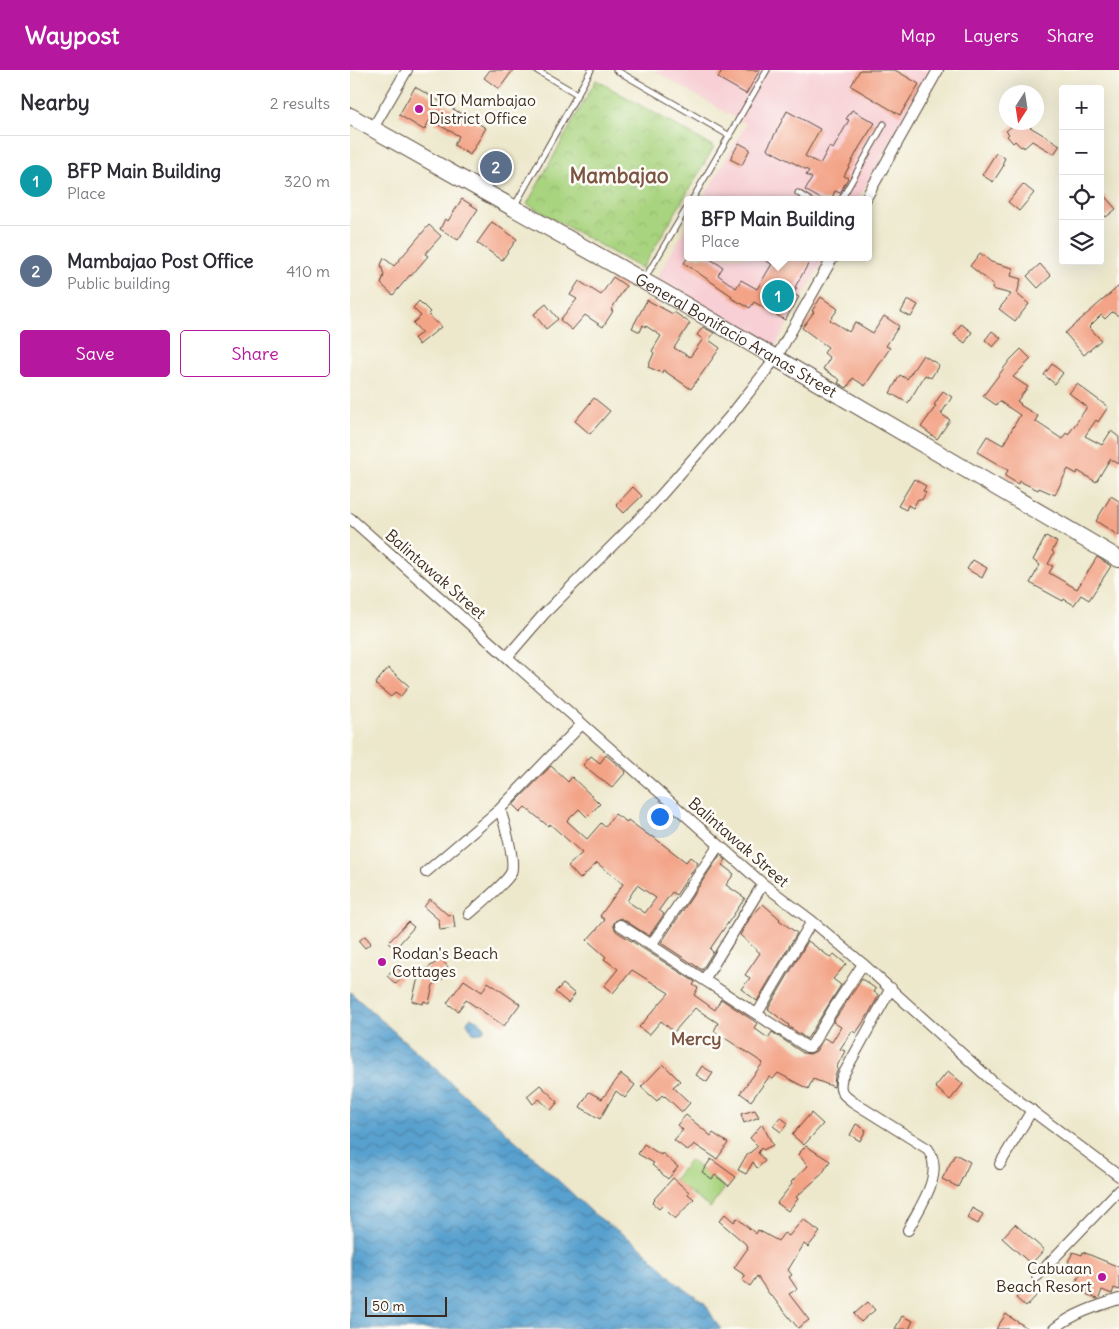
<!DOCTYPE html>
<meta charset="utf-8">
<style>
:root{--surface:#fff;--page:#f7f7f7;--text:#2b2b33;--muted:#7c7c81;--line:#e1e1e2;--accent:#b5179e}
body{margin:0;font-family:Delius,sans-serif;background:var(--page);color:var(--text)}
.controls{position:absolute;right:15px;top:15px;display:grid;overflow:hidden;border-radius:5px;box-shadow:0 5px 20px #0002}
.controls button{width:45px;height:45px;display:grid;place-items:center;padding:0;border:0;border-bottom:1px solid var(--line);background:var(--surface);color:var(--text);font:25px sans-serif}
.compass{position:absolute;left:649px;top:15px;width:45px;height:45px;border-radius:50%;background:var(--surface);box-shadow:0 5px 20px #0002;rotate:192deg}
.scale{position:absolute;left:15px;bottom:12px;width:82px;box-sizing:border-box;padding-left:5px;border:2px solid #3b2a1e;border-top:0;font-size:14px;line-height:18px;white-space:nowrap;color:#3b2a1e;-webkit-text-stroke:4px #fdfcf7;paint-order:stroke}
.you{position:absolute;left:309px;top:746px;width:18px;height:18px;margin:-12px;border:4px solid #fff;border-radius:50%;background:#1a73e8;box-shadow:0 0 0 8px #1a73e833}
.badge{display:grid;place-items:center;width:32px;height:32px;border-radius:50%;background:var(--accent);color:#fff;font-size:16px;font-weight:700}
.pin{position:absolute;translate:-50% -50%;border:2px solid #fff;box-shadow:0 1px 5px #0006}
.popup{position:absolute;left:334px;top:126px;width:188px;height:65px;box-sizing:border-box;display:grid;place-content:center;border-radius:5px;background:var(--surface);filter:drop-shadow(0 1px 4px #0005);font-size:16px;white-space:nowrap;color:var(--muted)}
.popup b{font-size:19px;color:var(--text)}
.popup::after{content:'';position:absolute;left:50%;top:100%;margin-left:-10px;border:10px solid transparent;border-top-color:var(--surface)}
.list{margin:0;padding:0;list-style:none}
h2{display:flex;justify-content:space-between;align-items:center;height:65px;margin:0;padding:0 20px;font-size:21px}
h2 small{font-size:16px;font-weight:400;color:var(--muted)}
.list li{display:grid;grid-template-columns:32px 1fr auto;gap:15px;align-items:center;box-sizing:border-box;height:90px;padding:0 20px;border-top:1px solid var(--line)}
.list b{display:block;font-size:19px;white-space:nowrap}
.list p{margin:0;font-size:16px;white-space:nowrap;color:var(--muted)}
.list em{font-size:16px;font-style:normal;color:var(--muted)}
.actions{display:flex;gap:10px;padding:15px 20px}
.actions a{flex:1;padding:11px 0;border:1px solid var(--accent);border-radius:5px;text-align:center;font-size:18px;color:var(--accent)}
.actions .main{background:var(--accent);color:#fff}
.icon{flex:none;width:28px;height:28px;fill:none;stroke:currentColor;stroke-width:2;stroke-linecap:round;stroke-linejoin:round}
.map{position:relative;flex:none;width:769px;height:1259px;overflow:hidden}
header{display:flex;align-items:center;gap:30px;box-sizing:border-box;height:70px;padding:0 25px;background:var(--accent);color:#fff}
header strong{font-size:24px}
nav{display:flex;gap:28px;margin-inline-start:auto;font-size:18px}
main{display:flex}
aside{flex:1;background:var(--surface)}
.map>svg:first-child{display:block}
.built{fill:#f7cfd4}
.park{fill:url(#park-crowns);stroke:#727f4e}
.pitch{fill:#a9d47f;stroke:#727f4e}
.water{fill:url(#water-waves);stroke:#4a6676}
.building{fill:#f3a386;fill-rule:evenodd}
.lines{fill:none;stroke-linecap:round;stroke-linejoin:round}
.service-casing{stroke:#564638;stroke-width:7}
.minor-casing{stroke:#564638;stroke-width:12}
.primary-casing{stroke:#564638;stroke-width:18}
.service{stroke:#fff;stroke-width:5}
.minor{stroke:#fff;stroke-width:10}
.primary{stroke:#fff;stroke-width:16}
.poi-dot{fill:#b5179e;stroke:#fdfcf7;stroke-width:2}
.labels{text-anchor:middle;stroke-width:5;stroke-linejoin:round;paint-order:stroke}
.poi-label{font-size:16px;fill:#3b2a1e;stroke:#fdfcf7;text-anchor:start}
.street-label{font-size:16px;fill:#3b2a1e;stroke:#fdfcf7}
.neighbourhood-label{font-size:18px;font-weight:bold;fill:#7b5442;stroke:#fdfcf7}
.district-label{font-size:21px;font-weight:bold;fill:#7b5442;stroke:#fdfcf7}
</style>
<header>
<strong>Waypost</strong>
<nav><a>Map</a><a>Layers</a><a>Share</a></nav>
</header>
<main>
<aside>
<h2>Nearby<small>2 results</small></h2>
<ul class="list">
<li><span class="badge" style="background:#0f9aa8">1</span><div><b>BFP Main Building</b><p>Place</p></div><em>320 m</em></li>
<li><span class="badge" style="background:#5c6f8a">2</span><div><b>Mambajao Post Office</b><p>Public building</p></div><em>410 m</em></li>
</ul>
<div class="actions"><a class="main">Save</a><a>Share</a></div>
</aside>
<div class="map">
<svg width="769" height="1259" viewBox="0 0 769 1259">
<defs>
<pattern id="park-crowns" width="20" height="18" patternUnits="userSpaceOnUse" patternTransform="scale(1.25)"><rect width="20" height="18" fill="#a9d47f"/><path d="M2 6a3 3 0 1 1 6 0M12 15a3 3 0 1 1 6 0" fill="none" stroke="#92b66d"/></pattern>
<pattern id="water-waves" width="16" height="10" patternUnits="userSpaceOnUse" patternTransform="scale(1.25)"><rect width="16" height="10" fill="#59a1cf"/><path d="M0 5q4-4 8 0t8 0" fill="none" stroke="#4b83a7"/></pattern>
</defs>
<rect width="100%" height="100%" fill="#fdfcf7"/>
<filter id="ink" filterUnits="userSpaceOnUse"><feTurbulence type="fractalNoise" baseFrequency=".02" numOctaves="2"/><feDisplacementMap in="SourceGraphic" scale="10" xChannelSelector="R" yChannelSelector="G"/><feConvolveMatrix kernelMatrix="1 2 1 2 8 2 1 2 1" color-interpolation-filters="sRGB"/></filter>
<filter id="wash" filterUnits="userSpaceOnUse"><feTurbulence type="fractalNoise" baseFrequency=".0096" numOctaves="4" result="noise"/><feDisplacementMap in="SourceGraphic" scale="20" xChannelSelector="R" yChannelSelector="G"/><feGaussianBlur stdDeviation="1.12" result="paint"/><feColorMatrix in="noise" values="0 0 0 0 0 0 0 0 0 0 0 0 0 0 0 0 0 1.4 0 .05"/><feComposite in="paint" operator="in"/></filter>
<g filter="url(#wash)">
<rect width="100%" height="100%" fill="#ede8cc"/>
<!-- built -->
<path class="built" d="M303,0H580L508,130H352L396,54Z
M338,154V187H475L424,278L306,209Z"/>
<!-- park -->
<path class="park" d="M246,10L364,77L292,199L177,134Z"/>
<!-- pitch -->
<path class="pitch" d="M340,1090L375,1118L360,1138L324,1110Z"/>
<!-- water -->
<path class="water" d="M0,922L176,1080L244,1144L291,1177L329,1215L354,1232L367,1254L371,1259H0Z
M121,948C127,949 133,953 135,959C131,964 129,964 123,963L117,953L118,950Z"/>
<g id="blocks">
<!-- building -->
<path class="building" d="M140,0H163L149,19L134,8Z
M372,0H410L396,24L368,8Z
M510,0H545L569,14L550,45L501,16Z
M65,17L136,58L120,85L104,75L109,66L80,50L74,60L49,45Z
M502,40L525,53L510,76L494,106L498,108L490,123L485,121L481,130H473L455,120L462,108L456,105L459,101L417,79L437,41L470,59L455,86L470,94L479,77L483,79L499,50L496,49Z
M667,52H677L680,57L710,75L704,84L682,71L674,78L673,76L671,77L665,71L663,73L657,66L659,64L656,61Z
M389,73L400,79L392,95L380,89Z
M646,83L655,88L652,94L654,95L643,112L632,105Z
M142,84L159,95L150,109L133,99Z
M673,114L684,123L669,141L658,132Z
M750,121L766,139L756,147L750,140Z
M112,129L128,139L108,170L90,159L95,149L98,151Z
M142,152L167,169L152,190L127,173Z
M79,155L91,166L75,184L78,186L61,206L60,205L43,225L31,214L34,205L31,195L34,188L44,196Z
M630,183L641,192L663,198L661,206L671,209L667,224L679,234L665,251L649,239L661,224L642,219L643,214L620,196Z
M338,187H357L373,197L368,205L386,218L391,210L407,219L422,194L409,187H453L460,191L445,217L447,218L443,224L449,227L435,250L404,232L400,238L381,228L382,226L334,193Z
M690,194L701,206L688,218L677,206Z
M263,207L276,216L261,240L263,241L253,257L235,245L222,260L210,250L227,229L220,225L229,211L251,225Z
M769,216V246L762,242L755,249L751,245L739,257L751,270L734,285L715,263Z
M471,227L488,239L480,250L499,262L505,252L523,263L534,246L549,256L536,276L540,278L515,316L503,308L497,318L488,313L490,310L473,299L480,288L474,283L478,277L452,258L464,242L462,241Z
M558,229L568,235L561,247L551,242Z
M297,230L323,244L324,242L340,253L324,278L340,287L353,269L347,265L353,257L364,263L359,270L370,278L341,319L313,300L312,303L298,297L304,283L302,281L311,266L296,256V257L293,255L290,262L282,258Z
M69,231L80,242L78,244L86,253L87,252L91,257L69,275L64,268L72,263L63,253L71,246L63,238Z
M196,234L208,249L196,259L184,244Z
M611,254L622,262L615,273L604,265Z
M642,261L651,268L643,277L635,270Z
M671,279L681,289L663,307L678,317L667,331L671,334L670,335L688,346L685,351L712,369L716,363L718,365L737,337L719,323L727,314L758,337L748,352L746,350L735,366L752,375L761,361L769,367V394L760,389L746,412L728,401L727,404L718,399L705,425L689,418L688,420L669,411L668,414L655,406L658,400L627,382L637,366L653,375L670,345L649,331L646,335L633,326L660,290Z
M573,285L589,295L581,308L575,305L558,333L540,323L550,305L557,309Z
M702,294L713,303L705,314L694,305Z
M593,321L602,327L591,344L600,350L587,369L571,357L586,336L584,335Z
M244,328L260,341L240,364L225,351Z
M564,409L576,416L573,421L576,422L572,430L568,429L563,438L558,435L556,440L548,436Z
M283,417L292,426L274,443L266,435Z
M761,426L769,431V466L746,451Z
M696,466L707,472L702,481L704,483L698,494L703,496L699,503L727,519L747,487L761,496L739,530L731,525L724,535L714,529L713,531L680,513L690,495L683,490Z
M623,490L637,498L632,508L617,499Z
M38,598L59,616L51,626L45,622L41,627L25,614Z
M256,685L276,702L262,718L233,695L241,686L250,693Z
M201,696L218,712L222,707L250,734L237,747L229,739L217,751L237,769L251,753L255,757L265,744L277,752L278,750L301,767L302,766L336,792L340,787L348,793L326,825L322,822L309,840L314,844L299,866L271,848L265,851L263,855L266,861L345,912L343,915L348,918L344,925L365,940L371,929L407,953L404,958L418,968L422,962L453,983L460,984L466,981L474,968L482,972L491,957L483,952L512,909L526,919L524,922L529,925L518,945L506,963L502,961L490,979L495,981L486,998L488,999L485,1005L484,1017L463,1009L458,1019L428,1003L423,1009L419,1007L401,1031L390,1023L413,993L364,961L368,953L345,938L324,962L311,951L299,965L289,957L319,923L282,900L263,923L254,916L268,899L254,889L256,887L237,870L255,850L250,846L273,814L247,793L230,809L218,796L232,783L200,754L198,756L175,737L170,742L163,735ZM287,815L306,828L295,843L277,831Z
M370,785L376,790L372,795L384,804L376,815L395,828L360,879L363,882L352,900L311,873Z
M80,829L98,845L103,844L105,858L90,860L89,850L74,837Z
M413,834L430,849L429,850L447,863L407,931L391,919L400,908L395,905L410,883L390,865L400,848Z
M58,852L64,857L45,879L38,873Z
M15,866L21,873L15,878L9,871Z
M458,871L481,888L484,884L496,894L483,909L491,915L457,969L438,956L439,955L418,939Z
M91,889L98,897L91,903L94,908L83,915L79,933L74,931L73,934L62,931L69,904Z
M45,897L54,904L46,914L37,906Z
M114,910L132,922L138,912L170,934L154,956L116,930L108,941L97,933Z
M213,914L225,924L218,933L205,922Z
M313,994L330,1011L323,1017L340,1033L332,1042L315,1026L314,1027L312,1025L307,1031L291,1017Z
M352,996L363,1003L357,1012L346,1005Z
M598,1001L613,1014L600,1030L585,1017Z
M271,1004L285,1015L275,1028L266,1021L250,1049L230,1037L239,1022L252,1029Z
M190,1015L208,1032L201,1040L189,1029L183,1034L177,1026Z
M405,1040L409,1047L394,1053L391,1044Z
M461,1043L473,1054L454,1075L442,1065Z
M336,1045L361,1066L363,1063L378,1073L367,1089L344,1074L338,1081L324,1070L333,1060L327,1055Z
M430,1047L438,1053L431,1062L423,1056Z
M412,1054L423,1075L413,1080L411,1078L408,1083L415,1091L407,1098L403,1092L396,1104L388,1100L396,1086L408,1076L400,1068Z
M506,1054L516,1060L510,1071L500,1065Z
M294,1074L311,1085L312,1083L328,1097L318,1109L302,1095L304,1093L288,1084Z
M456,1076L480,1091L472,1104L446,1127L448,1129L438,1141L427,1133L442,1114L441,1112L458,1096L448,1084Z
M605,1084L620,1092L608,1117L592,1109Z
M361,1089L386,1107L379,1116L365,1105L362,1109L352,1102Z
M323,1108L339,1122L338,1124L344,1129L325,1149L312,1136L309,1139L302,1133L305,1130L304,1129Z
M622,1138L633,1144L628,1154L617,1148Z
M375,1144L384,1152L387,1148L406,1164L408,1160L428,1171L434,1163L439,1166L453,1149L470,1162L458,1177L454,1174L438,1200L442,1205L439,1207L447,1219L439,1224L459,1250L448,1258L421,1225H420L407,1206L400,1216L392,1210L396,1206L384,1198L398,1178H397L398,1176L369,1151Z
M665,1154L694,1180L681,1194L652,1168Z
M723,1182L732,1185L733,1182L769,1197V1220L764,1218L762,1224L752,1220L749,1228L747,1229L734,1223L735,1220L725,1215L732,1199L718,1192Z
M677,1216L687,1225L676,1237L666,1228Z
M518,1232L525,1240L511,1252L504,1244Z
M656,1244L660,1247L679,1259H646Z
M552,1246L563,1251L559,1259H545Z"/>
</g>
</g>
<g filter="url(#ink)">
<use href="#blocks" fill-opacity="0" stroke="#564638" stroke-width="1"/>
<g class="lines">
<!-- service casing -->
<g class="service-casing">
<path id="service" d="M186,0L227,24
M266,0L380,66
M448,123L459,130
M342,130L417,0
M491,130L534,54
M165,135L241,0
M295,208L338,136"/>
</g>
<!-- minor casing -->
<g class="minor-casing">
<path id="minor" d="M23,58L57,0
M515,130L588,0
M0,448L413,814L462,851L513,894L641,1010L769,1106
M157,587L194,544L299,439L382,344L426,288L483,187
M76,802L150,739L232,654
M119,844C128,836 156,813 161,803C166,792 154,752 150,739
M270,855L457,977H460L463,973L484,938L513,894
M301,875L369,775
M354,910L413,814
M541,918L492,1007C488,1021 492,1024 503,1032L578,1079C595,1104 570,1136 558,1160
M407,944L462,851
M650,1094L682,1040
M687,1206L769,1120
M704,1259C722,1244 747,1236 769,1229"/>
</g>
<!-- primary casing -->
<g class="primary-casing">
<g id="primary">
<path id="s1" d="M0,46L313,222L769,489"/>
</g>
</g>
<!-- service -->
<use href="#service" class="service"/>
<!-- minor -->
<use href="#minor" class="minor"/>
<!-- primary -->
<use href="#primary" class="primary"/>
</g>
</g>
<!-- markers -->
<g class="poi-dot">
<circle cx="69" cy="39" r="5"/>
<circle cx="32" cy="892" r="5"/>
<circle cx="752" cy="1207" r="5"/>
</g>
<g class="labels">
<!-- poi labels -->
<g class="poi-label">
<text x="79" y="36">LTO Mambajao<tspan x="79" dy="18">District Office</tspan></text>
<text x="42" y="889">Rodan's Beach<tspan x="42" dy="18">Cottages</tspan></text>
<text x="742" y="1204" text-anchor="end">Cabuaan<tspan x="742" dy="18">Beach Resort</tspan></text>
</g>
<!-- street labels -->
<g class="street-label">
<text dy="6" stroke="none"><textPath href="#s1" startOffset="444">General Bonifacio Aranas Street</textPath></text>
<text transform="translate(86 504) rotate(41)" y="6">Balintawak Street</text>
<text transform="translate(389 772) rotate(41)" y="6">Balintawak Street</text>
</g>
<!-- neighbourhood labels -->
<g class="neighbourhood-label">
<text x="346" y="975">Mercy</text>
</g>
<!-- district labels -->
<g class="district-label">
<text x="269" y="113">Mambajao</text>
</g>
</g>
</svg>
<div class="controls">
<button>+</button>
<button>−</button>
<button><svg class="icon" aria-label="locate" viewBox="0 0 24 24"><circle cx="12" cy="12" r="6"/><path d="M12 2v4M12 18v4M2 12h4M18 12h4"/></svg></button>
<button><svg class="icon" aria-label="layers" viewBox="0 0 24 24"><path d="M12 4l9 5-9 5-9-5zM3 14l9 5 9-5"/></svg></button>
</div>
<svg class="compass" viewBox="-18 -18 36 36"><path d="M0-13l5 13h-10z" fill="#e53935"/><path d="M0 13l5-13h-10z" fill="#7c7c81"/></svg>
<div class="scale">50 m</div>
<div class="you"></div>
<div class="pin badge" style="left:428px;top:226px;background:#0f9aa8">1</div>
<div class="popup"><b>BFP Main Building</b>Place</div>
<div class="pin badge" style="left:146px;top:97px;background:#5c6f8a">2</div>
</div>
</main>
